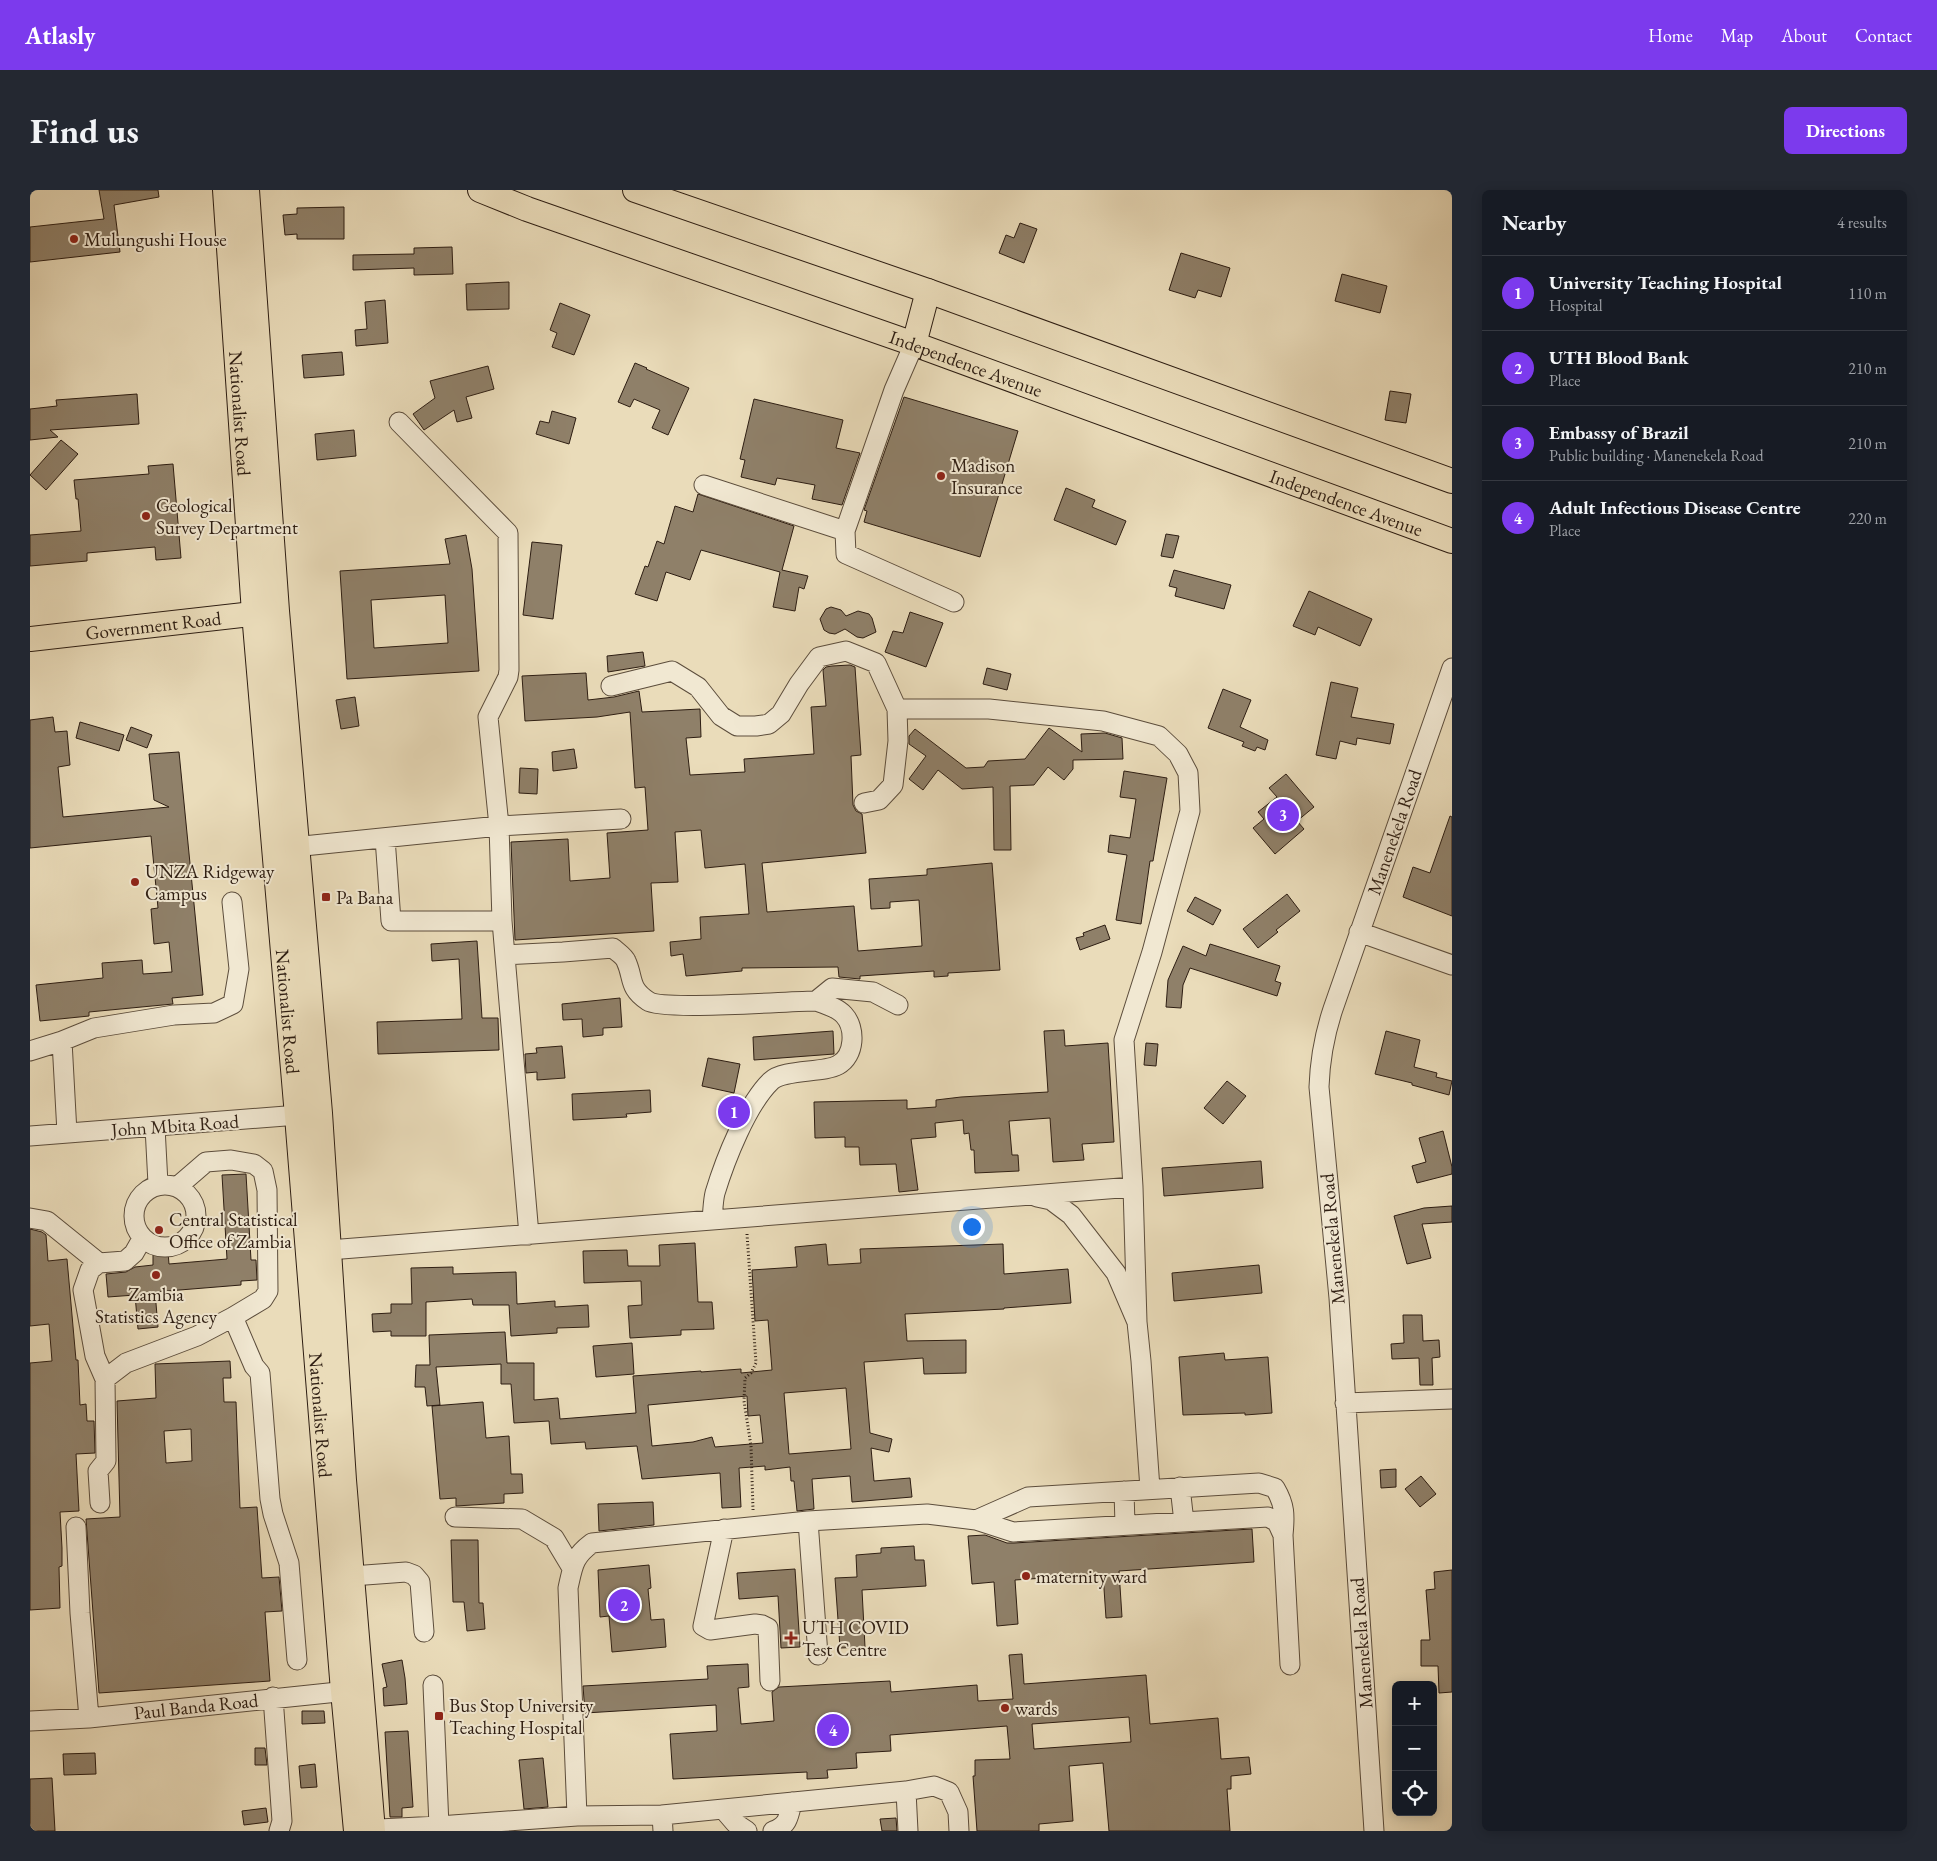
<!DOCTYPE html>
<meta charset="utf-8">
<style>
:root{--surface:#171b24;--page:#242831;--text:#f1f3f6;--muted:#9ea1a6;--line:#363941;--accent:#7c3aed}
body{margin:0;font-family:"EB Garamond",serif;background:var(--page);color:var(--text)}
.controls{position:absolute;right:15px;bottom:15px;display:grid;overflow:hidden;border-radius:8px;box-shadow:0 2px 12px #0003}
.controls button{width:45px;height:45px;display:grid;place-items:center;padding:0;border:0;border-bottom:1px solid var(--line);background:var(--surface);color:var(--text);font:25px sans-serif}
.you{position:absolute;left:941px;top:1036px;width:18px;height:18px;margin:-12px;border:4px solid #fff;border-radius:50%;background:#1a73e8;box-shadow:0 0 0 8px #1a73e833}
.badge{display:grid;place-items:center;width:32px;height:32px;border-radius:50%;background:var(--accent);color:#fff;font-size:16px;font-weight:700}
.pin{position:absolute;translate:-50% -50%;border:2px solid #fff;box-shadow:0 1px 5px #0006}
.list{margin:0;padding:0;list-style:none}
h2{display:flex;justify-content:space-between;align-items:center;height:65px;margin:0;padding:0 20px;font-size:21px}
h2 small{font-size:16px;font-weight:400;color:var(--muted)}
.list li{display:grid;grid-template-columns:32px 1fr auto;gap:15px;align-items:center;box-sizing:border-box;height:75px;padding:0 20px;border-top:1px solid var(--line)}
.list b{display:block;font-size:19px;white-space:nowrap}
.list p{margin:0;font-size:16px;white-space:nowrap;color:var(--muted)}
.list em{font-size:16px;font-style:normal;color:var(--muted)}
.icon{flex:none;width:28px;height:28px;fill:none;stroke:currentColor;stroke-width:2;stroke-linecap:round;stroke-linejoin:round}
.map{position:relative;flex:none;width:1422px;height:1641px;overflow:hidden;border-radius:8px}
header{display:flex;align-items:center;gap:30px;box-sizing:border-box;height:70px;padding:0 25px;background:var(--accent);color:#fff}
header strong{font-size:24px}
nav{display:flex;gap:28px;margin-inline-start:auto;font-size:18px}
.intro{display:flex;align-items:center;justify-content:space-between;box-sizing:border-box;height:120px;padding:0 30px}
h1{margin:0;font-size:35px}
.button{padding:12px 22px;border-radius:8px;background:var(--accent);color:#fff;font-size:18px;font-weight:700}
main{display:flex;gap:30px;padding:0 30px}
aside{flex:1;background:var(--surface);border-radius:8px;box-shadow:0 2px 12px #0003}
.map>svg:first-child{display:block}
.building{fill:#8f8069;stroke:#2d1d12;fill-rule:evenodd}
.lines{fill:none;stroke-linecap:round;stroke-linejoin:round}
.minor-casing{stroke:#5c4d3c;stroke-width:21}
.major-casing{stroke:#2d1d12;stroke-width:26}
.path{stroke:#2d1d12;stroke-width:3;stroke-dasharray:1 2.5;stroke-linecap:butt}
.minor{stroke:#f1e8d2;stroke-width:19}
.major{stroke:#eadcba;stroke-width:24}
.poi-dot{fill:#8f2418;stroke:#f1e8d2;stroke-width:2}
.labels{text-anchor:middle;stroke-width:4;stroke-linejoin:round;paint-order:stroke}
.poi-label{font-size:19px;fill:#2d1d12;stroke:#f1e8d2;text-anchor:start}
.street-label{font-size:19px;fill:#2d1d12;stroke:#f1e8d2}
</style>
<header>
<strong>Atlasly</strong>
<nav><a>Home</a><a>Map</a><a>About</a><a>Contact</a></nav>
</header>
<div class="intro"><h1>Find us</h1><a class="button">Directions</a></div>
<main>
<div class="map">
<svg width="1422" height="1641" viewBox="0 0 1422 1641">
<rect width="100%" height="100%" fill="#eadcba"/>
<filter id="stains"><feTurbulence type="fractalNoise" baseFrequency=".004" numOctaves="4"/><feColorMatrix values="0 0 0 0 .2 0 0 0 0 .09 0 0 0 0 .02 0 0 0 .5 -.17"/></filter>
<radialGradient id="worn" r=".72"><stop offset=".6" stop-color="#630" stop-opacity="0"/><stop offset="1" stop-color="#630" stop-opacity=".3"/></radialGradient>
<!-- building -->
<path class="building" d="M69,0H128L129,7L84,15L90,62L0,72V37L74,29Z
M314,17V49H267V44L255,45L253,25L267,24V18Z
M990,33L1007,39L994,73L969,63L976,45L984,48Z
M422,57L423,84L384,85V78L323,80V65L384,64V58Z
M1151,63L1200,78L1191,107L1168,100L1165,108L1139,100Z
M1312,84L1357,96L1350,123L1305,111Z
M479,92V119L437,120L436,94Z
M355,110L358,153L326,156L325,140L337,139L335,112Z
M530,113L560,125L544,165L522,157L527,143L520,140Z
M312,162L314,185L274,188L272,165Z
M605,173L617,178L616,179L659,198L638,245L622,238L630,220L604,209L600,217L588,212Z
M458,176L464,199L436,207L442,228L427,232L424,220L394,240L383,224L405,208L400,191Z
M1360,201L1381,204L1376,233L1355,230Z
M107,204L109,234L20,240L28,247L0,250V219L27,216L26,210Z
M874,207L988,241L950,367L834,332L837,321L834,320Z
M724,209L813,230L806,258L830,263L812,315L782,309L785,295L747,288L745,295L711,287L715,270L710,269Z
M522,221L546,228L539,254L506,244L510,231L519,233Z
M324,240L326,266L287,270L285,244Z
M31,250L48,264L16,300L0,285Z
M143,274L151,368L126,370L125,357L57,363V371L0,376V345L51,341L48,309H46L44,290L119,284L118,276Z
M1036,298L1065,310L1062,317L1096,331L1086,355L1024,330Z
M668,304L764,336L752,380L778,386L774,399L769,397L765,421L743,417L750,382L671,360L660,390L636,382L627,411L605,404L615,376L618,377L627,351L634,354L645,316L663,322Z
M1136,344L1149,346L1143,368L1131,366Z
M436,345L442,379L449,481L317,489L310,381L420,374L415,349ZM415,405L418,453L344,458L341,410Z
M502,352L532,355L523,429L493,425Z
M1144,380L1201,395L1194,419L1145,406L1147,398L1139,396Z
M1279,401L1342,429L1330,456L1288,437L1285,445L1263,436Z
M801,417L811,420L816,426L828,421L839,424L842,428L846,442L833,448L827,447L815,439L805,444L799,443L794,440L790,429L796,419Z
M880,422L913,433L896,477L855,462L863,441L873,443Z
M613,462L615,476L578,482L577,466Z
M820,475L825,477L831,565L821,566L823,615L826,621L832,624L836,663L732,673L737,722L824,716L828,761L892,756L889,710L860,712V718L841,719L839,689L897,685V679L962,673L970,780L918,783V786L904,787V781L830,786V789L809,787L808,777L712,778V781L656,786L653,764L641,766L640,752L671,749L670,727L719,724L715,674L675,678L671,640L645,642L648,692L621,693L624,741L485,750L481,652L538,649L540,691L580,688L577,643L618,640L615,597L605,598L600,522L567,527L495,531L492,486L556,483L558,510L584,507L609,501L612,522L670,519L671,547L656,548L660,585L715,582L714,569L784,564L781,517L796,516L793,480L796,477L802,476Z
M957,478L981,484L977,500L953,494Z
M1301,492L1328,498L1321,527L1364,534L1360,554L1327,548L1326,555L1310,551L1306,569L1286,565Z
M1193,499L1221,510L1210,537L1238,550L1235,560L1227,557L1225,561L1212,556L1214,552L1178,538Z
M325,507L329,536L311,539L306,510Z
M23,527L25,542L37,541L40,575L28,577L33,627L139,617L124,610L119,564L149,562L173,805L142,808L143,814L59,822V826L10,831L6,795L73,788L72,773L112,770L113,784L142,782L139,752L124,754L121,719L128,718L121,646L0,658V530Z
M50,532L94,545L89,561L46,548Z
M101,537L122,545L117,558L96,550Z
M1019,538L1052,562L1051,544L1075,543L1092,548L1093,569L1043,570V579L1034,590L1018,577L1004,595L980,596L981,660H964L963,597L932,599L908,580L893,600L879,589L896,566L879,554V546L885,539L936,578L954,577L958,571L995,569Z
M544,559L547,578L523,581L522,562Z
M490,578L508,579L507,604L489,603Z
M1094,581L1137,588L1123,671H1120L1111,734L1086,730L1097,665L1078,662L1080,645L1100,648L1106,609L1090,607Z
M1256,584L1284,617L1267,631L1274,639L1245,664L1223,638L1234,629L1228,622L1247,607L1239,598Z
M1420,626L1422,627V726L1373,707L1383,677L1400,683Z
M1257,704L1270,721L1246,740L1248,742L1228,758L1213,739Z
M1165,707L1191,720L1183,735L1157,721Z
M1075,735L1080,749L1050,760L1046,748L1054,746L1053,743Z
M447,751L452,828H468L469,860L348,864L347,832L432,829L429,769L402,771L401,754Z
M1180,754L1250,776L1245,791L1251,793L1247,806L1160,778L1153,795L1151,818L1136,817L1138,790L1153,756L1176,766Z
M590,808L592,837L573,838V845L553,847L552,829L533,830L532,814Z
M1034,840L1035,856L1078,853L1084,952L1052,954L1054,970L1023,972L1020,928L979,931L982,965H988L989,981L945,983L944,960H941L939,943L934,944L933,930L905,933L906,947L881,949L888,1000L869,1002L866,974L830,975L829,957H815V947L785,948L784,912L877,910V919L906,917V910L931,907L1018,902L1014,841Z
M803,841L804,864L724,870L723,847Z
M1356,841L1390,850L1384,877L1407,883L1406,887L1422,891L1419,905L1382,895V893L1345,884Z
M1116,853L1128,854L1126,876L1114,875Z
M532,856L535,888L507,890V882L496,883L495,864L507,863L506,858Z
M678,868L710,874L704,903L672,896Z
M1197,891L1216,906L1193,934L1174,918Z
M620,900L621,922L596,924L597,927L543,930L542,904Z
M1413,941L1422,977V984L1387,993L1382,976L1396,972L1389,948Z
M1231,971L1233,998L1134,1006L1132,978Z
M216,984L221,1070H226L227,1090L211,1091V1095L125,1102L128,1137L108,1139L105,1105L78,1107L76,1084L96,1082L105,1077L123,1075V1063L138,1062L139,1074L197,1069L192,985Z
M1422,1016V1032L1392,1034L1401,1068L1377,1074L1364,1026L1394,1018Z
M0,1039L12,1042L16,1045L18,1071L37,1069L46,1170H48L50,1215L56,1214L57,1231H64L65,1263L46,1264L49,1321L30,1322L32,1358V1376L29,1377L30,1418L0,1420V1173L22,1171L19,1134L0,1136Z
M665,1053L668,1112H682L684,1139L651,1140V1145L600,1148L598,1116L612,1115L611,1091L554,1093L553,1061L597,1060L598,1076H630L629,1055Z
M796,1054L798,1075L831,1073L830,1059L973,1054L974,1084L1038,1079L1041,1113L974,1118V1119L875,1124L877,1151L936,1150V1183L894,1184L893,1168L834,1172L840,1243L862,1249L859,1262L841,1258L844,1291L880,1288L882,1307L822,1312L820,1286L782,1289L784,1319L767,1321L764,1291H761L760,1277L735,1280V1276L709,1278L711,1317L692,1318L690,1283L612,1289L607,1256L556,1259L555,1252L521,1254L519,1231L484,1233L481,1194H471V1174L406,1177L410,1215L397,1216L395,1197H385L386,1175H400L399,1145L475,1142L477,1173H504V1210L528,1208L530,1229L606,1223L603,1186L671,1181V1182L711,1179V1183L742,1180L738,1130L725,1131L722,1080L767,1077L765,1057ZM816,1198L821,1259L759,1264L754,1203ZM717,1206L718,1226L730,1225L733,1253L685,1257L682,1247L663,1252L622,1256L618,1215Z
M1229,1075L1232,1103L1144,1111L1142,1083Z
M423,1077V1084L486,1082L487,1114L525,1111V1117L558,1115L559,1137L527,1138V1143L481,1146L479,1115H443L442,1109L396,1112V1146H361V1141L343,1142L342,1124L361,1123V1114H382L381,1078Z
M1373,1125H1392L1393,1151L1409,1150L1410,1167L1402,1168L1403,1195H1390L1389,1168L1362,1169L1361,1154L1374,1153Z
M602,1153L604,1184L566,1187L563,1156Z
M1194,1163L1195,1170L1238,1167L1242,1223L1215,1225V1223L1153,1225L1149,1167Z
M200,1171L201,1188H193L194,1212H206L210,1318L227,1317L232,1388L249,1387L252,1421L235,1422L240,1491L69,1503L56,1329L90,1327L87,1211L126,1208L125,1174ZM161,1239L162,1271L136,1273L134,1241Z
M453,1212L456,1248L479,1246L481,1284H492L493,1303L474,1304V1313L426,1316V1308L410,1309L402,1216Z
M1366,1279V1297L1351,1298L1350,1280Z
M1391,1286L1406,1304L1390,1317L1375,1299Z
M623,1312L624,1335L569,1341L568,1314Z
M1222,1339L1224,1372L1089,1381L1092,1427L1076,1428L1073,1384L985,1390L988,1434L967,1436L964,1392L942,1394L938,1346L955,1345L977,1353H984Z
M421,1350H448L449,1413H453L455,1439L437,1441L434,1412H423Z
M884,1356L885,1370H894L896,1396L832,1400L835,1457L810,1458L805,1388L827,1387L826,1365L851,1363V1358Z
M619,1375L621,1398L618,1399L621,1430L634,1429L636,1457L582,1462L579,1426L570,1427L568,1380Z
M765,1379L770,1457L751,1458L748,1406L709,1409L707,1383Z
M1422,1380V1502L1409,1503L1408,1476H1391V1450H1400L1396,1400L1405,1399L1404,1382Z
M992,1464L994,1494L1116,1485L1120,1534L1188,1528L1191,1569L1219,1567L1221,1584L1201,1586V1599H1197L1200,1641H1079L1073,1573L1039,1576L1043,1631L1009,1634V1641H947L943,1586H945V1570L980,1569L977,1536L860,1545L861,1561L826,1563L827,1578L797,1580L798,1588L777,1589V1582L643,1589L640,1544L687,1541L686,1515L555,1523L553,1496L678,1489L677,1476L718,1474L719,1497L708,1498L711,1534L744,1531L742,1502L749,1497L860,1491L861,1502L947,1495L948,1511L983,1509L979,1465ZM1099,1527L1101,1552L1004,1559L1002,1534Z
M372,1470L375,1488L377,1514L354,1516L353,1498L357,1497L352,1474Z
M272,1521H294L295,1533L272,1534Z
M378,1541L383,1617L372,1618V1627H360L355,1542Z
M225,1558H235L237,1575H225Z
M65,1563L66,1584L34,1585L33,1564Z
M513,1568L518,1617L494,1619L489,1570Z
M285,1574L287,1597L271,1598L269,1576Z
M22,1588L25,1641H0V1589Z
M236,1618L238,1632L214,1635L212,1621Z
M866,1628L867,1641H852L850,1629Z"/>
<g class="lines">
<!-- minor casing -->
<g class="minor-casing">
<path id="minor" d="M884,154L864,200L815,341L816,364L924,412
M369,232L478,343L479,480L478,487L458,527L469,636L472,731L499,1045
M674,295L815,341
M581,496L642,481L668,497L691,526L707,536H726L739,534L751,524L769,494L789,467L816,461L846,473L867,519L868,551L863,595L849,610L834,613
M867,519H959L1073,531L1129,546L1148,564L1158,583L1160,621L1122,762L1094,850L1103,997L1107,1132
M355,648L361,731H472
M254,658L469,636L591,629
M1329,742L1422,775
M475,765L533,762L583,758C587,762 594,766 596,771C604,788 598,798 618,811C633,821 759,811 786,811C795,814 808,818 814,825C826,838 825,866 808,875C794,883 753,879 741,891C717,914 695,970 685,1003C683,1011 683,1021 682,1029
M786,811L802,798L843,802L868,815
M0,861L32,851
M125,937L128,994
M37,943L32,851L64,838L144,825L184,823L203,814L209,779L202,712
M0,946L281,924
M104 1026a31 31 0 1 1 62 0a31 31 0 1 1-62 0Z
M1007,1007L1021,1010L1041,1025L1086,1083L1107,1132L1111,1171L1120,1299
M0,1028L17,1031L69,1073
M299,1060L1103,997
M203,1127L224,1176L230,1183L240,1309L243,1324L259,1373L267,1470
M75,1189L96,1173L167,1146L203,1127L233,1109L238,1101L237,1000L233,981L224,974L201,970L176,972L147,997
M1315,1213L1422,1209
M1150,1297L1154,1332
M1094,1301L1095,1335
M70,1313L68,1281L76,1271L75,1189L65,1166L53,1100L60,1080L69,1073L95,1071L104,1063L112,1049
M425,1327L492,1329L524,1348L542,1378
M946,1330L998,1307L1229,1293L1245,1298C1255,1315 1255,1325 1253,1345L1260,1475
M778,1331L788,1465
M46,1337L50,1423L59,1528
M694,1339L673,1436L680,1440L725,1434L732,1435L738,1438L740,1491
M322,1386L376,1382L384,1385L390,1392L394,1442
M243,1507L252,1631L249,1641
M0,1531L59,1528L327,1500
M876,1601L878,1641
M693,1619L705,1633L717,1641
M632,1625L876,1601L904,1596L919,1602L928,1622L929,1641
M409,1636L547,1626
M329,1640L409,1636L403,1495
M633,1641L632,1625L547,1626L538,1398C543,1376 543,1367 562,1353L778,1331L897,1324L946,1330L983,1342L1238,1327L1247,1332L1253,1345
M743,1641C758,1636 759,1626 762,1612
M1344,1641L1309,1108L1289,897C1290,868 1294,846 1303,819L1422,478"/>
</g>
<!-- major casing -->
<g class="major-casing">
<g id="major">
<path id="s1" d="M195,0L224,423L267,926L313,1501L326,1641"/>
<path d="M217,0L247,421L290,923L314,1290L343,1641"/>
<path id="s2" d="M450,0L497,19L884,154L1422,351"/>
<path d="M605,0L898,101L1422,291"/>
<path d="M884,154L898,101"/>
<path id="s3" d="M0,449L239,422"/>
</g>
</g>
<!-- path -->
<path class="path" d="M717,1044L726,1173L721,1183L715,1188L714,1211L721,1256L723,1320"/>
<!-- minor -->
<use href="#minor" class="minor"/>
<!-- major -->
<use href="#major" class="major"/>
</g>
<!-- markers -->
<g class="poi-dot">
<circle cx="44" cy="49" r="5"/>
<circle cx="911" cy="286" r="5"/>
<circle cx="116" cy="326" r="5"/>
<circle cx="105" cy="692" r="5"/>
<rect x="291" y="702" width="10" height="10" rx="2.5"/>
<circle cx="129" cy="1040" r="5"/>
<circle cx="126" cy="1085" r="5"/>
<circle cx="996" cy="1386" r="5"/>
<path d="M758.5 1440.5h5v5h5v5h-5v5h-5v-5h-5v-5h5z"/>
<circle cx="975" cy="1518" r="5"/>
<rect x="404" y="1521" width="10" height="10" rx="2.5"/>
</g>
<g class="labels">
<!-- poi labels -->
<g class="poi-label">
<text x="54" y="56">Mulungushi House</text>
<text x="921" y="282">Madison<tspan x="921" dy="22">Insurance</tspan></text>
<text x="126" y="322">Geological<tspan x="126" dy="22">Survey Department</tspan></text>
<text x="115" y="688">UNZA Ridgeway<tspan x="115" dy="22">Campus</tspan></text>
<text x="306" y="714">Pa Bana</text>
<text x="139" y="1036">Central Statistical<tspan x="139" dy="22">Office of Zambia</tspan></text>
<text x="126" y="1111" text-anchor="middle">Zambia<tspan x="126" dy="22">Statistics Agency</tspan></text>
<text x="1006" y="1393">maternity ward</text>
<text x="772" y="1444">UTH COVID<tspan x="772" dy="22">Test Centre</tspan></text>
<text x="419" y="1522">Bus Stop University<tspan x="419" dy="22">Teaching Hospital</tspan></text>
<text x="985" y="1525">wards</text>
</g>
<!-- street labels -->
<g class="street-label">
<text dy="7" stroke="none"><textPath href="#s2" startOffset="516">Independence Avenue</textPath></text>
<text dy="7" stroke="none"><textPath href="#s1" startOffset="224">Nationalist Road</textPath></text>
<text dy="7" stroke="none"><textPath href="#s2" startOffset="921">Independence Avenue</textPath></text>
<text dy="7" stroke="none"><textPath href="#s3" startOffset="124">Government Road</textPath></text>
<text transform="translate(1364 642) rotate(-71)" y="7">Manenekela Road</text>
<text dy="7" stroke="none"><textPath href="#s1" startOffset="824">Nationalist Road</textPath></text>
<text transform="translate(145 935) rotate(-4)" y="7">John Mbita Road</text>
<text transform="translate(1302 1049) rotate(-95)" y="7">Manenekela Road</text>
<text dy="7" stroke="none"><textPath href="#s1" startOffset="1229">Nationalist Road</textPath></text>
<text transform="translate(1331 1453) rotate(-94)" y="7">Manenekela Road</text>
<text transform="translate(166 1516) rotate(-6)" y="7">Paul Banda Road</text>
</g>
</g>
<rect width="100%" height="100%" filter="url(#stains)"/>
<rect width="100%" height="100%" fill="url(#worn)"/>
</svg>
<div class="controls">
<button>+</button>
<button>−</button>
<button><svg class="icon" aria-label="locate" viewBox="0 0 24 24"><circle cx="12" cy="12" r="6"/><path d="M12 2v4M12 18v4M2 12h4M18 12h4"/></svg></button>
</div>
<div class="you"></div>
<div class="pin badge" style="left:704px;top:922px">1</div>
<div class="pin badge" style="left:594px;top:1415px">2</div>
<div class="pin badge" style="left:1253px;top:625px">3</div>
<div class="pin badge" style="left:803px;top:1540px">4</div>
</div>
<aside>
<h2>Nearby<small>4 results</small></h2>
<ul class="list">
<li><span class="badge">1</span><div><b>University Teaching Hospital</b><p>Hospital</p></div><em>110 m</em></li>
<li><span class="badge">2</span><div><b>UTH Blood Bank</b><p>Place</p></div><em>210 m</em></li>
<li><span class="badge">3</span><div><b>Embassy of Brazil</b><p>Public building · Manenekela Road</p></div><em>210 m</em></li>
<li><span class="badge">4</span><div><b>Adult Infectious Disease Centre</b><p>Place</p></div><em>220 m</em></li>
</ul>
</aside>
</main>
